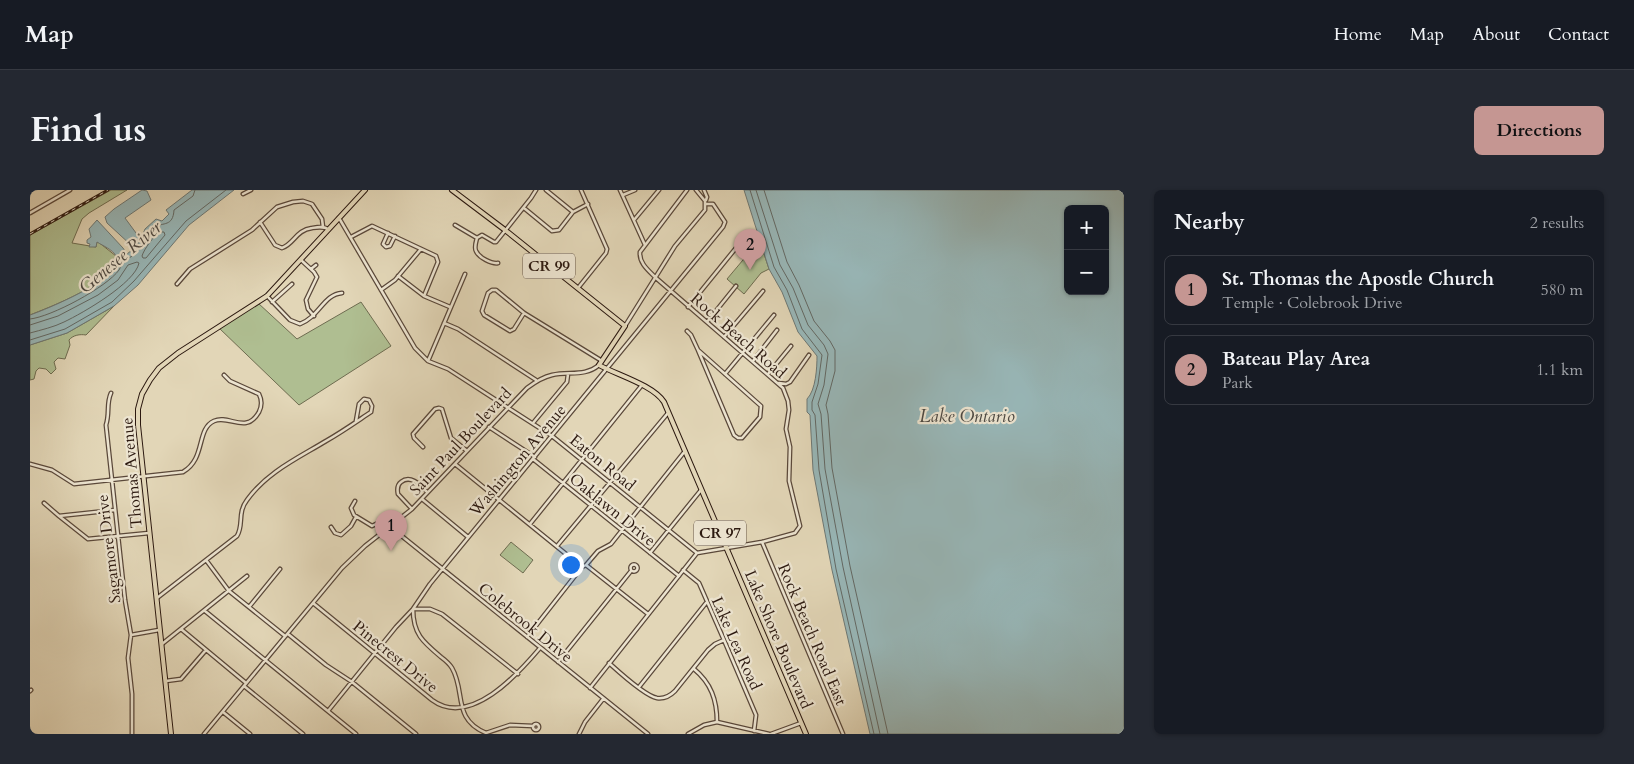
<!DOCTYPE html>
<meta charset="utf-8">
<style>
:root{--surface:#171b24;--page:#242831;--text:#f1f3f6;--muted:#9ea1a6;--line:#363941;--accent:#c59692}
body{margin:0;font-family:Cardo,serif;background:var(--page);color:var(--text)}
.controls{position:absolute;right:15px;top:15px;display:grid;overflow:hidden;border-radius:8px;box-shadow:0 1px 4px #0004}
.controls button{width:45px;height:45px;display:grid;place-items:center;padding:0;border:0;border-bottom:1px solid var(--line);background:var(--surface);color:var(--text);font:25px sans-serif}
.you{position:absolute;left:540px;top:374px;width:18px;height:18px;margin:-12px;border:4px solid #fff;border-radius:50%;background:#1a73e8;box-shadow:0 0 0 8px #1a73e833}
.badge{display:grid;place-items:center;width:32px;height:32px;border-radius:50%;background:var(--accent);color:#111;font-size:16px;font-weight:700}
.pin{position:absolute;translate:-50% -41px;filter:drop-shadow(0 1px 2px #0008)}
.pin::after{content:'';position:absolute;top:26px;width:18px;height:15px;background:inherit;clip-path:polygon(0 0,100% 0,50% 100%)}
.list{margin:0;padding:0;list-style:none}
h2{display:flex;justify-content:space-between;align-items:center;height:65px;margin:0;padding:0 20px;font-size:21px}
h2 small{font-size:16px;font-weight:400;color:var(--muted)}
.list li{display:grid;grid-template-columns:32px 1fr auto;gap:15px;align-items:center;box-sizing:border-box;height:70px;margin:0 10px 10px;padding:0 10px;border:1px solid var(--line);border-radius:8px}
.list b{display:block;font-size:19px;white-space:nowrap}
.list p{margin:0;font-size:16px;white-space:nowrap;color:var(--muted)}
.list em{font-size:16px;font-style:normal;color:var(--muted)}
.map{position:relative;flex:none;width:1094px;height:544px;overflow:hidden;border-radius:8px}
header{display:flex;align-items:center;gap:30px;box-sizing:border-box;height:70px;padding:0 25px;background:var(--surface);border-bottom:1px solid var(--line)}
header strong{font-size:24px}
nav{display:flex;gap:28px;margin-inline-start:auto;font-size:18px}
.intro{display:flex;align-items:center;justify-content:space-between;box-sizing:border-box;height:120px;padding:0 30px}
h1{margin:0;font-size:35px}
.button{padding:12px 22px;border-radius:8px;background:var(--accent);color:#111;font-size:18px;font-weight:700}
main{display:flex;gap:30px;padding:0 30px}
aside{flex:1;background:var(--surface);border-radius:8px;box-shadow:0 1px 4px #0004}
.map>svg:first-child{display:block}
.green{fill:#afbe91;stroke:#6e6c50}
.water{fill:#98b7b8;stroke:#6d7875;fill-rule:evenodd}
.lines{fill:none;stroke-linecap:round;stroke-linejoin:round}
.shore{stroke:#626864;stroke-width:1}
.minor-casing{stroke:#5a483a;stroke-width:5}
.major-casing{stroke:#2c1910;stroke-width:6}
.minor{stroke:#ece4d0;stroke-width:2.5}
.major{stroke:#e2d6b7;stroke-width:4}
.rail-casing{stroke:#2c1910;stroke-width:3}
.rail{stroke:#ece4d0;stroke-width:1;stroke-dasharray:4;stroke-linecap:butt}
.labels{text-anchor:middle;stroke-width:4.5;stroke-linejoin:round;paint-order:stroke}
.shield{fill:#ece4d0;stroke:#66564a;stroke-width:1}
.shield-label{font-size:15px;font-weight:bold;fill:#2c1910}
.street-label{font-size:16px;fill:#2c1910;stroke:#ece4d0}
.water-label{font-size:18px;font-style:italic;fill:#4c4842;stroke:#ece4d0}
</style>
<header>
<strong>Map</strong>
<nav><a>Home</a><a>Map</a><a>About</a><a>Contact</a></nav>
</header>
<div class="intro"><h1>Find us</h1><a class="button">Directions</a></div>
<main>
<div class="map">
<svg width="1094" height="544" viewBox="0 0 1094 544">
<rect width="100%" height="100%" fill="#e2d6b7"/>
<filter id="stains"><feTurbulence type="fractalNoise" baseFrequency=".004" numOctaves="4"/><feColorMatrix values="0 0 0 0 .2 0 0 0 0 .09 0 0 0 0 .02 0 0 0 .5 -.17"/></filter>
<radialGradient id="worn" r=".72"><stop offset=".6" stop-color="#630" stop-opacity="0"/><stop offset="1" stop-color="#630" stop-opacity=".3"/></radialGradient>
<!-- green -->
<path class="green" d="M81,0H97L59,23L52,29L42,53L66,57L67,51L86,66C93,90 17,118 0,125V45Z
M731,55L739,79L731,83L714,104L697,89L718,64Z
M331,112L361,156L269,215L189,138L228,113L267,149Z
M84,116L56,145C50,144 43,145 39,150L40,155L35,169L28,168L24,172L26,179L21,184L16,179L9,178L6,181L4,189L0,190V155L37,143Z
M481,352L503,370L493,383L470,365Z"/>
<!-- water -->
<path class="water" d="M112,0L117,1L121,10L95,28L109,47L113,44L115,39L126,29L132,31L139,24L136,20L162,0H204L159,35L108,95L84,116L37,143L0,155V125C17,119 88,90 87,70C87,61 73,56 67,52L66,57H59L60,54L57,53V50L61,47L59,39L67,30L93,58L97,64L102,60V56L77,33L75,27L84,19Z
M714,0H1094V544H840L802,380L783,280L780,225L777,222V209C786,200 787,177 787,166L768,142L752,102L739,79ZM1038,19H1075V101H1038Z"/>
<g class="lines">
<!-- shore -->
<path class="shore" d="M720,0L744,77L757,100L772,139L792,165L788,194L782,212V220L785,225L789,280L806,379L844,544
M726,0L750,75L763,98L778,135L794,155L798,164L794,195L788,214L791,224L795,279L813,377L850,544
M734,0L757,72L769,95L784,131L800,151L805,160V181L796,215L798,224L802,278L820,376L858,544
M129,42H134L135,45L116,68H113L112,66C114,59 124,46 129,42Z
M0,129C21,127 77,97 89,80C91,77 92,72 93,69C104,68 106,63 108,53C118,50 117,42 125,37C133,32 143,37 144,20L163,6L165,0
M0,135L28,126L68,105L88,90L98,75L107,72L109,73C105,93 53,123 34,132C24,137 11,140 0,143
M0,150L35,139L82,112L104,91L156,31L196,0"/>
<!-- minor casing -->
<g class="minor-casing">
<path id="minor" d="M516,0L543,22
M590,0L615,55
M674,0L677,7L676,10
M213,4L221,0
M593,5L605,0
M494,18L522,41L529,40L543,22L558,14
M0,23L40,0
M309,28L385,158L398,171L418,179L522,246L667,363
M604,30L629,0
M230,32L245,55L252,58C264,54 266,40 282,38C288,37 293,36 298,39
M425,35L447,48
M358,43L353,54L356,57L360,56L365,46
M321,47L342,36L406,66L408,72L394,106
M271,70L284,82L287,87L276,110L278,119L284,126
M468,73C462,74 449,68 446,61C444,57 446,52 447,48L452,45L464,52H466L501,8L506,0
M281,79L286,75
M368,86L394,106L420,117
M147,94L160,79L222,40L247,17L263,12L273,11L282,14L292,29L293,37
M548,98L576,63L577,59L551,0
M351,100L365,90L391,59
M237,106L260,130L270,134C289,127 294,104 312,103
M242,112L262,94
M658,117L710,53
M494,123L484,139L480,141L454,125L452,121L458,103L462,100H466L494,123L572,171
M677,132L706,96
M414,133L428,139L506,190
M595,136L645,56L675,20V11L666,0
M657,141L661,145L668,160L731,216L730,227L712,248H708L704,245L668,160
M694,147L733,101
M398,171L435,84
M723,171L747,140
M695,184L744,125
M738,184L761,156
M749,193L756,194L760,192L779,165
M81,203C76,214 80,223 76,235L95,410L101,445L98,468L102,504V544
M503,233L537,192L538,184
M459,237L505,267
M393,257L384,248L383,244L405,219L409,218L412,219L421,248L437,261
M503,269L649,386
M0,274L22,280L44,294L153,282C176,269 166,239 184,231C199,224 216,245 229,222C232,216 232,210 229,204L200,191L194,185
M425,274L552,377
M392,309L438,347
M325,311L321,318L324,325L342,336L352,331L357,332L363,339L618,544
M14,313L29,326L85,320
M382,319L368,304C367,299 367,295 371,292C381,284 391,296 397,302
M29,326L58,349L119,343
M500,334L612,195
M301,337L305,343L311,345L321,336L326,327
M732,352L813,544
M527,356L638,223
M620,363L671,300
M176,370L199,401L255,446
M600.5 378a3.5 3.5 0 1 1 7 0a3.5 3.5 0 1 1-7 0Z
M556,375L618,424
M653,380L669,393L694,450L726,525L724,541
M127,408L207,346C214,335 207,323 217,310C237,282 268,268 296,251C312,242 326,232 341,222L342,216L339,210L334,209L329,214L326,231
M283,413L402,510C440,538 488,484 510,458
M219,417L250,379
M175,421L326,544
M151,439L216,493
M258,444L296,475L322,492L386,544
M101,445L129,440
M497,447L552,377L556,375L568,361L581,354L655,261
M132,454L217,386
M528,472L601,381
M579,473C589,482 615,506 627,508C634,509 640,506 645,501L678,460L685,454L694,450
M664,479C681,493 687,510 687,532
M488,484L412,424L400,419H383C383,444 393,452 411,467C415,470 419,473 422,478C436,502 422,529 456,543L480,535L503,536
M136,491L151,489L176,460
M214,496L273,544
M609,497L676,413
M560,498L667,363L732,352L765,343L770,336L759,291L760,257L756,239L759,220L758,211L753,198L626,88C618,80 609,73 610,62L657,0
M0,501L1,500
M298,521L366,437L383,419L400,394L693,37L695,32L683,14H676
M193,522L220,544
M503 537a3 3 0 1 1 6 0a3 3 0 1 1-6 0Z
M174,544L312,378L335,356L382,319L497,198C505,192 513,187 522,185C539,181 555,187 569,175
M549,544L555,532L573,509
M658,544L674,535L687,532L739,544
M741,544L771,533"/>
</g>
<!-- major casing -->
<g class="major-casing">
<path id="major" d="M422,0L475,40L595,136L569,175C587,185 623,195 634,212L776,544
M141,544L108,235V219L112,204L120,190L129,178L148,163L237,106L335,0"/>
</g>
<!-- minor -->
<use href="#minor" class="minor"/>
<!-- major -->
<use href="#major" class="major"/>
<!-- rail casing -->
<g class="rail-casing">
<path id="rail" d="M0,44L78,0"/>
</g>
<!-- rail -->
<use href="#rail" class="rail"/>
</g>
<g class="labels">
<!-- shield labels -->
<g class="shield">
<rect x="493" y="63.5" width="52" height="25" rx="4"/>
<rect x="664" y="330.5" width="52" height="25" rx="4"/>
</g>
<g class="shield-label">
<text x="519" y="81">CR 99</text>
<text x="690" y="348">CR 97</text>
</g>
<!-- street labels -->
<g class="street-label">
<text transform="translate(709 145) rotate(41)" y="6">Rock Beach Road</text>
<text transform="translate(430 251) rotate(-47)" y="6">Saint Paul Boulevard</text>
<text transform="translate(487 270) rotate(-50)" y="6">Washington Avenue</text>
<text transform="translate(573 272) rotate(39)" y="6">Eaton Road</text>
<text transform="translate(101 283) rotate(-95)" y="6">Thomas Avenue</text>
<text transform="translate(583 319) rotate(39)" y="6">Oaklawn Drive</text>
<text transform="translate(78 359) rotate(-97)" y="6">Sagamore Drive</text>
<text transform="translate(496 432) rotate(39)" y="6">Colebrook Drive</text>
<text transform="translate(783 444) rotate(67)" y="6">Rock Beach Road East</text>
<text transform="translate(749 449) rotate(67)" y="6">Lake Shore Boulevard</text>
<text transform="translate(707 453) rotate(66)" y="6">Lake Lea Road</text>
<text transform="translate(366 466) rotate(39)" y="6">Pinecrest Drive</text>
</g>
<!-- water labels -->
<g class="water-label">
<text transform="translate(90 67) rotate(-40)" y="6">Genesee River</text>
<text x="937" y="232">Lake Ontario</text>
</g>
</g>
<rect width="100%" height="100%" filter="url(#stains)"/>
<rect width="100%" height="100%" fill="url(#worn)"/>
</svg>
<div class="controls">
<button>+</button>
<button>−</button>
</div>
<div class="you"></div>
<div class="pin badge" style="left:361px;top:361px">1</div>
<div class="pin badge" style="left:720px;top:80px">2</div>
</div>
<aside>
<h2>Nearby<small>2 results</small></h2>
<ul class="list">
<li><span class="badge">1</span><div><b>St. Thomas the Apostle Church</b><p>Temple · Colebrook Drive</p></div><em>580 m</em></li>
<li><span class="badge">2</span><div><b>Bateau Play Area</b><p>Park</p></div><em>1.1 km</em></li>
</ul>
</aside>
</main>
